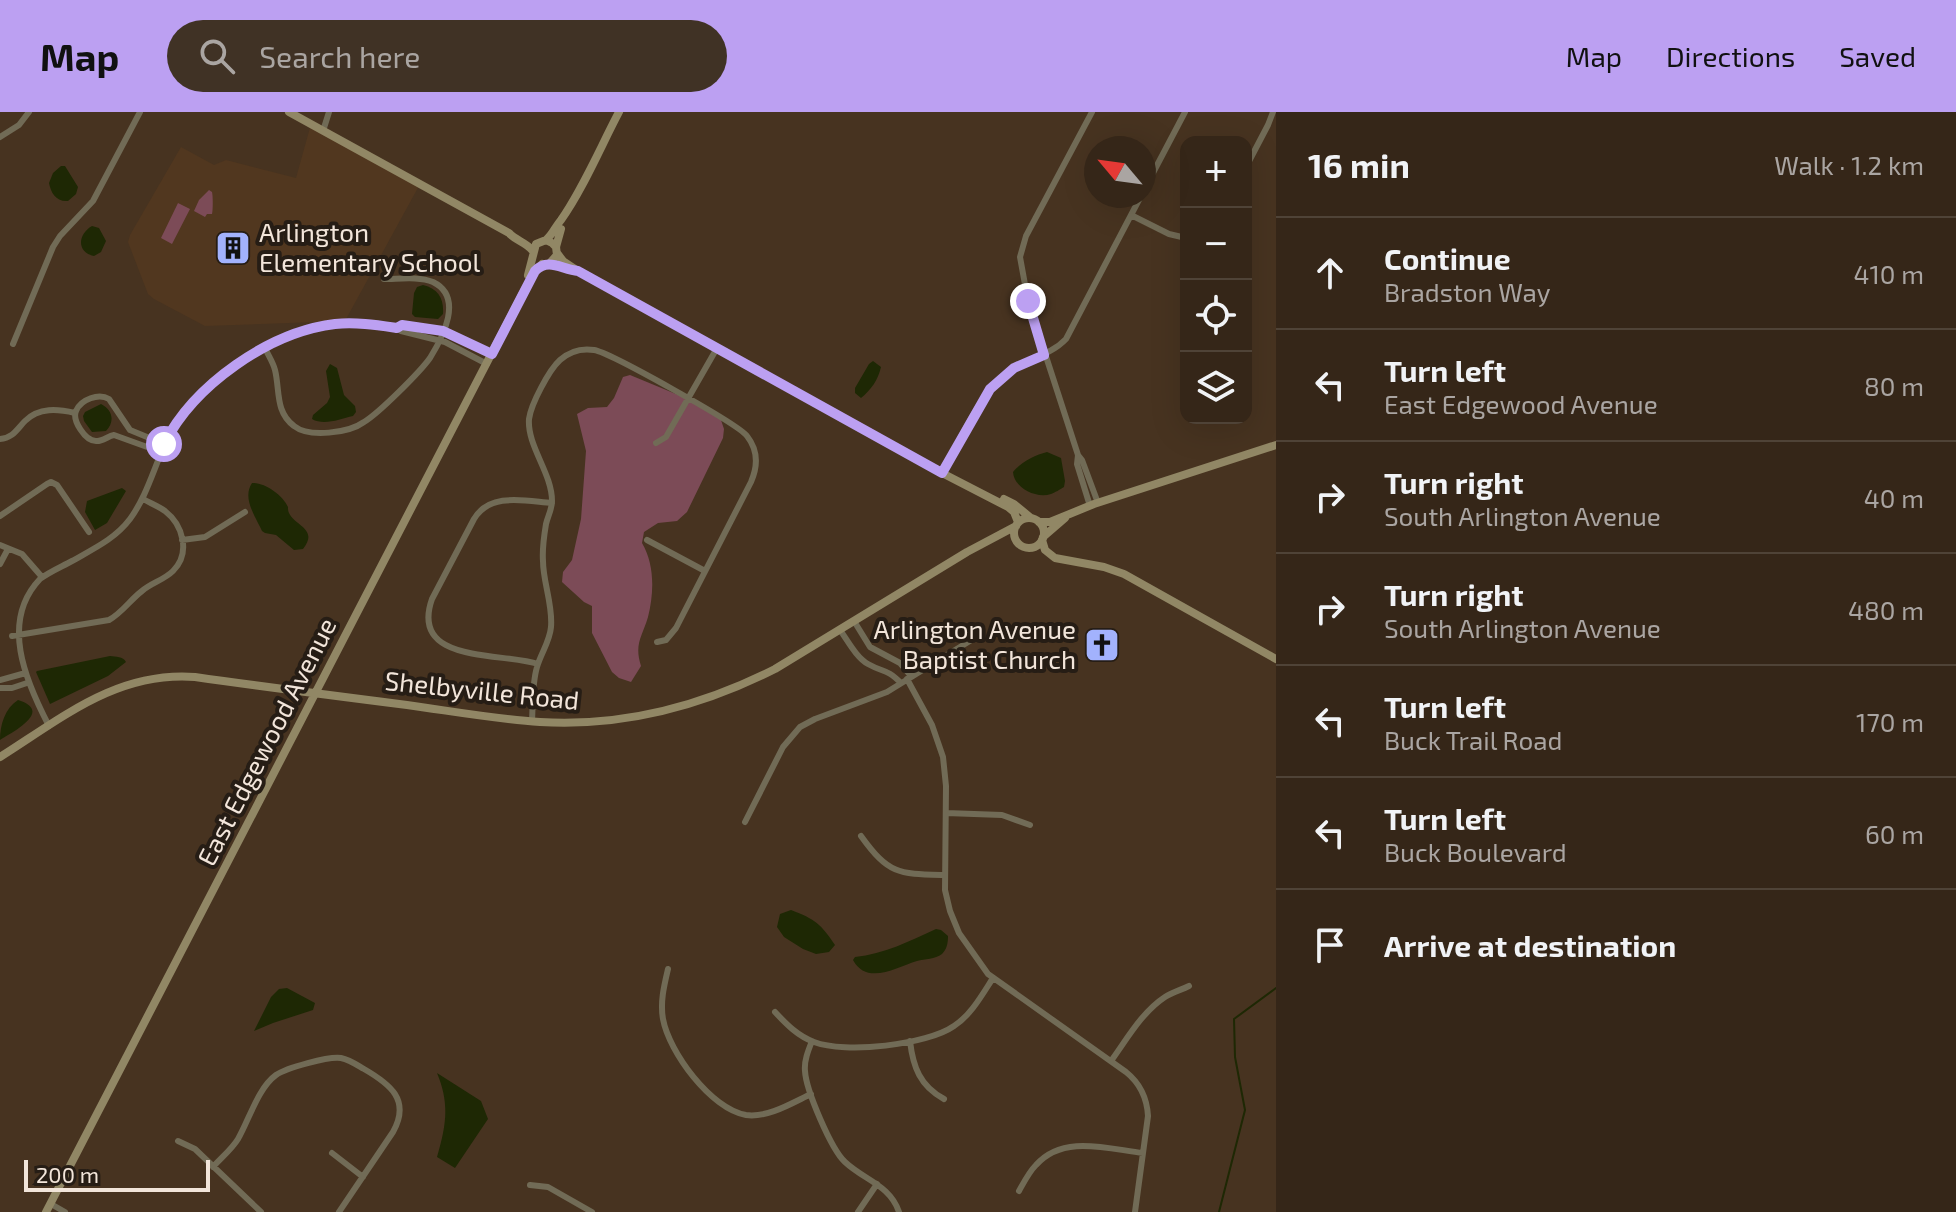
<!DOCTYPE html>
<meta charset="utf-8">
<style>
:root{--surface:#352618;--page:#403225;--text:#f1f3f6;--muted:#aaa5a2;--line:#4f4337;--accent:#bca0f2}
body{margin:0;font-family:"Exo 2",sans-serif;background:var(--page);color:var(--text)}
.controls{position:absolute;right:24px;top:24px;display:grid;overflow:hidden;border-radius:16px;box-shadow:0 8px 32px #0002}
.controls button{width:72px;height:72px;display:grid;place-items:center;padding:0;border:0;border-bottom:2px solid var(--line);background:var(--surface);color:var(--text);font:40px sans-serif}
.compass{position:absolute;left:1084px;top:24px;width:72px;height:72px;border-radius:50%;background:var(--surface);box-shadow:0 8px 32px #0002;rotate:299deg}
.scale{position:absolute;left:24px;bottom:20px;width:186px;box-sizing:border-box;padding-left:8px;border:4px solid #f2e5da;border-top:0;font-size:22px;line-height:28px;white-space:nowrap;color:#f2e5da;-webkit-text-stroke:6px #261d15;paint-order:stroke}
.stop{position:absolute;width:24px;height:24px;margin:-18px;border:6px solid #bca0f2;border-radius:50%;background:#fff}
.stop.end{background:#bca0f2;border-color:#fff;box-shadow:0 2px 8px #0008}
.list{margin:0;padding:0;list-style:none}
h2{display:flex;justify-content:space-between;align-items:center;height:104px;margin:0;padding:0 32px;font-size:34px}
h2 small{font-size:26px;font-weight:400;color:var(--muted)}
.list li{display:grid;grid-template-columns:52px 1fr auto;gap:24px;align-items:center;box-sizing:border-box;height:112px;padding:0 32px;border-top:2px solid var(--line)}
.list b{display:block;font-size:30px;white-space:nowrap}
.list p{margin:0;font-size:26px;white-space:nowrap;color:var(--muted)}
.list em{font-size:26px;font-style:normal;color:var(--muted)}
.icon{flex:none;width:44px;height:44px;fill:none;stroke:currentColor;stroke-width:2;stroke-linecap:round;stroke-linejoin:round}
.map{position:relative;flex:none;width:1276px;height:1100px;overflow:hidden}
header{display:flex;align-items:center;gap:48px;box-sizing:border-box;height:112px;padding:0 40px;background:var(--accent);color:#111}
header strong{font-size:38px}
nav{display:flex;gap:44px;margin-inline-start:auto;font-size:28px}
.search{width:560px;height:72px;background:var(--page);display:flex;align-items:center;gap:20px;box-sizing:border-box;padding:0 28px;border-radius:44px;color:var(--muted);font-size:30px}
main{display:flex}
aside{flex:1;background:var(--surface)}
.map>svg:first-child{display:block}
.built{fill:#51371f}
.green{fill:#7c4b57}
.water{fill:#1e2804}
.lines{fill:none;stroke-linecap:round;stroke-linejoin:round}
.stream{stroke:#1e2804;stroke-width:2}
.minor{stroke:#716b56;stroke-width:6}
.secondary{stroke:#918765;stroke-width:8}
.route{stroke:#bca0f2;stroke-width:10}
.labels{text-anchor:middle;stroke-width:8;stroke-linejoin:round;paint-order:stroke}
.poi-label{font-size:26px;fill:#f2e5da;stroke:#261d15;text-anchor:start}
.street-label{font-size:26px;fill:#f2e5da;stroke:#261d15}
</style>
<header>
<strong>Map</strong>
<div class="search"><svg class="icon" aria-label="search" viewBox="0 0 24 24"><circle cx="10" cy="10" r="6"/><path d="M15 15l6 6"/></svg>Search here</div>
<nav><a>Map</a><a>Directions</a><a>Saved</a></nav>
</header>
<main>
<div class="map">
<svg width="1276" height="1100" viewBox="0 0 1276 1100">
<rect width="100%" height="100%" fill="#473320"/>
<!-- built -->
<path class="built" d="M311,12L420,72L345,209L205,214L154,187L148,182L128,130L130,123L181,35L214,53L226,48L296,66Z"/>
<!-- green -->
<path class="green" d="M209,78L212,80C213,84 213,98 212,102H207L205,105L194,99L199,88Z
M178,91L190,97L172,132L161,126Z
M630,263L688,287L720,305L724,317L723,326L687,400L677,409L658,411L644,420L642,431C655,453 654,481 648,505C642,525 634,532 641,554L631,570L619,566L612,560L592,521V494L584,490L562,470L563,460L572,448L581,407L586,339L577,302L588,296L607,295L614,286L623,265Z"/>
<!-- water -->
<path class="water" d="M61,54H65L78,75L76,82L68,89C56,90 51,81 49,71L53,61Z
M92,114L99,116L106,129L101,140L94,144C76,140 78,122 92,114Z
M423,173C439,177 444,187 443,202L438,207L415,205L412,202L414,181L417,175Z
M873,249L881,255C878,268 871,278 861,286L855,281V276L869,252Z
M330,252L337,256L344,283L355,294L356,300L353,304C340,307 324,314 312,307L313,303L327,291L330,285L326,259Z
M101,292C113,298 115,310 106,319L92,320L84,309L83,304L85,300Z
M1047,340L1061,346L1065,369L1064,375C1061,377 1054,381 1051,382C1036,387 1014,376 1013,360C1021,350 1035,343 1047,340Z
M252,371C264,370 283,383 288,395C288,397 288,399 289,401C295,414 319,417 303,437L294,438L276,423L265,421L262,419C255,404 242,386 252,371Z
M122,376L126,379L107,411L95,418L85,400L87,389Z
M110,544C116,545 123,544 126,550L108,564L50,592L36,560L37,559Z
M18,588C54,599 13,620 0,628C0,613 5,596 18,588Z
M791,798C815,807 821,812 835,833L829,840L816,842L803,837L784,825L777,815L780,802Z
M936,817L941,818L948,824C948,831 947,837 942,842C935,847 925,847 917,849C897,855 867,874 853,848L855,845C884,842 910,829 936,817Z
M287,876L315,891L313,898L273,911L254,919L271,885L279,877Z
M437,961L481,989L488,1007L455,1056L437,1045C446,1014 450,992 437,961Z"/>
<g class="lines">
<!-- stream -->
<path class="stream" d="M1219,1100L1245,998L1235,945L1234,907L1276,876"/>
<!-- minor -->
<path class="minor" d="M323,19L329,0
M0,25L19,13L29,0
M1246,55L1268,13L1273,0
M1144,78L1185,0
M1131,103L1169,122L1186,126
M397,216L401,219L445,230L487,252
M13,232L53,135L60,124L93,89L140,0
M265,236C268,243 273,250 275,258C280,278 275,300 294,314C309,326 349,321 364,310C379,301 420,260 430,246C443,225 464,185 433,170C419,164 399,167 384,167
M0,327C13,326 17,317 25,309C39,295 58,297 75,301
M656,331L666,325L717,236
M161,340L114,323C108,324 102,330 96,329C85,329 72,308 76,299C81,287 99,281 109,287L130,318L164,332
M1078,343L1028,189L1020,145L1026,124L1092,0
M942,361C959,330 979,283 1006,261C1025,246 1049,245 1066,227L1141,84
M1090,394L1077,352L1078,343L1082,348L1098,391
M0,404L47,372L51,370L57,373L89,420
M182,428L205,425L245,400
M647,428L705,459
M0,433L22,442L42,465
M0,452L8,437
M854,509L870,535L900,551L911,564
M840,518C848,529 856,545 868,552C884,561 886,556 901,571
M12,524L109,508C122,501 130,488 142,479C151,471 164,468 173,459C191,441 183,413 165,399C158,394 150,391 143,387
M538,552C501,540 409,552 432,487L474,407C490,380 525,389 552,391
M907,567L932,613L943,645L946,674L945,778L950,799L959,821L988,862L1126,960C1141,972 1147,986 1148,1004L1135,1100
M0,568L22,562
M0,576H12L27,571
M532,609C533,592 532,572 537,555C541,541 550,529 551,515C553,493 543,470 543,449C542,436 544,424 546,412C548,404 552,397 552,389C552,361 527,334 529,307C531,292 549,258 560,248C569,240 581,236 594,238C609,240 738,312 747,324C758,338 758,354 751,370L676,516L666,528L657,530
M49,614C25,568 0,509 40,467C49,460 61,455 72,449C93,437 115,427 130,407C152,377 157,339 178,309C212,260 281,216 341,212C353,211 365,212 377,213C383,214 390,216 395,215C409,214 423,214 437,217C456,222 474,234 492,242
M946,701L1002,703L1030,713
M745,710L783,635L800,615L815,607L887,580L973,527L969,521
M861,724C889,763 899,762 945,763
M668,857C664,874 660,890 663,907C669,940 711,997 746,1003C768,1006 792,991 811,982
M775,900C787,913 798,924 814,930C845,942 927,933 954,914C971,903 982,883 993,866
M812,929C808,939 804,949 805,959C806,978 831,1037 845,1050C864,1068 890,1073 899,1100
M910,929C913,955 920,974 944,987
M1111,949C1127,927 1142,900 1165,885C1173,880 1181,878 1189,874
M178,1029L195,1037L261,1100
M332,1041L363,1065
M213,1055C221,1046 232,1037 238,1027C249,1008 258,976 276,963C286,956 329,944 341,946C350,948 357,953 364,957C390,972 411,988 393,1020L339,1100
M530,1073L548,1075L592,1100
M1019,1079C1024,1070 1029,1060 1036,1053C1063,1022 1108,1037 1143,1041
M51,1092L65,1100
M858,1100L877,1072"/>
<!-- secondary -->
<path class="secondary" d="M289,0L509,121C516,129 526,130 533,139
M546,128C553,122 555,115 561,108C583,77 601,34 619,0
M557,141L563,149L578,159L942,361L1008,395L1014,400L1018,410
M550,151L557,143L556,135L561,117
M528,163L536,132L546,128L552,131L556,135
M1004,387L1014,392L1031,406
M1014 421a15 15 0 1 1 30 0a15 15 0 1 1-30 0Z
M1039,410H1050L1094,392L1276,333
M1043,425L1065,406
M1042,428L1045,438L1055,446L1104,455L1124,462L1276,547
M0,645C62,606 117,559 195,565C265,575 336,584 407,593C451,599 495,607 540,610C623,615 702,594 775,557L967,440L1016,414
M46,1100L524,179L535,159L542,152"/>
</g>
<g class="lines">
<!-- route -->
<path class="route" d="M164,332C194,273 269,220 335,212C356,210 376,213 397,216L402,213L443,219L492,242L535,159C549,145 562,158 578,159L942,361L990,277L1014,256L1044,243L1028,189"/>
</g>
<!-- icons -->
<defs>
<g id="building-square" transform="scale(1.8)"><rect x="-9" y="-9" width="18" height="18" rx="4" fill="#a2b2fd" stroke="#261d15"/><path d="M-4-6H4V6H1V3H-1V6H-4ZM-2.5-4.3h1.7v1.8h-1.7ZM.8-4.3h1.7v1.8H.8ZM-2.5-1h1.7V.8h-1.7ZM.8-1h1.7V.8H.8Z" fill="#111"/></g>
<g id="church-square" transform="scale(1.8)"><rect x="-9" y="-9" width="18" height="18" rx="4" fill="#a2b2fd" stroke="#261d15"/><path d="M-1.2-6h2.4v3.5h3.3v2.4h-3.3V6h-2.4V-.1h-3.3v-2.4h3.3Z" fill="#111"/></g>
</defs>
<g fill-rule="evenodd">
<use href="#building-square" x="233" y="136"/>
<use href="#church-square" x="1102" y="533"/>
</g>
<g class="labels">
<!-- poi labels -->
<g class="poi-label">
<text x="259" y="130">Arlington<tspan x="259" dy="30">Elementary School</tspan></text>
<text x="1076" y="527" text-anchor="end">Arlington Avenue<tspan x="1076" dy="30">Baptist Church</tspan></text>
</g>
<!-- street labels -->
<g class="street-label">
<text transform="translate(482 579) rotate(6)" y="9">Shelbyville Road</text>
<text transform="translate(267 630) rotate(-63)" y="9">East Edgewood Avenue</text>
</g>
</g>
</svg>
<div class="controls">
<button>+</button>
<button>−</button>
<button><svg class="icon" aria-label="locate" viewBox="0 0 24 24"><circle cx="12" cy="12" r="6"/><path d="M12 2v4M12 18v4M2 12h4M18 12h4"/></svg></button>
<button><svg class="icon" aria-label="layers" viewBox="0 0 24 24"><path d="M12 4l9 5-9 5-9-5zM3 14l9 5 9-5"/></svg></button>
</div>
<svg class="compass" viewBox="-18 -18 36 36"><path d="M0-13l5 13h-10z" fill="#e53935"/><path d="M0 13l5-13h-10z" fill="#aaa5a2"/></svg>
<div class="scale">200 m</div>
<div class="stop" style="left:164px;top:332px"></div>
<div class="stop end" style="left:1028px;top:189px"></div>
</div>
<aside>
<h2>16 min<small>Walk · 1.2 km</small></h2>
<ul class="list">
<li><svg class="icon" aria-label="ahead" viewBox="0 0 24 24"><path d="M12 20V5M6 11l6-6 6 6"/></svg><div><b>Continue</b><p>Bradston Way</p></div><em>410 m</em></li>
<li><svg class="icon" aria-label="left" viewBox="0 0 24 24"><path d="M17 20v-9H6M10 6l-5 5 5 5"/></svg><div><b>Turn left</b><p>East Edgewood Avenue</p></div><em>80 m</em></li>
<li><svg class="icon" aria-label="right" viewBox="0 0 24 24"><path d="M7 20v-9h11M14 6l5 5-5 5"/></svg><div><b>Turn right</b><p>South Arlington Avenue</p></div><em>40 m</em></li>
<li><svg class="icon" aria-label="right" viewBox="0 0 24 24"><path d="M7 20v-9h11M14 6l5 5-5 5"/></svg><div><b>Turn right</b><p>South Arlington Avenue</p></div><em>480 m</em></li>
<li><svg class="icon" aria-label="left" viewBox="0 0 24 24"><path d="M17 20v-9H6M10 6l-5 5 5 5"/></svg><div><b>Turn left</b><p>Buck Trail Road</p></div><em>170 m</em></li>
<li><svg class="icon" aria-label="left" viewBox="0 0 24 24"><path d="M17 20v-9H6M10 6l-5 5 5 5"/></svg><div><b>Turn left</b><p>Buck Boulevard</p></div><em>60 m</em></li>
<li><svg class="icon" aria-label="arrive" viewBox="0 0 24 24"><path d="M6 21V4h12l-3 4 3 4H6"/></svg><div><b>Arrive at destination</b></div></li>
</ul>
</aside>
</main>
